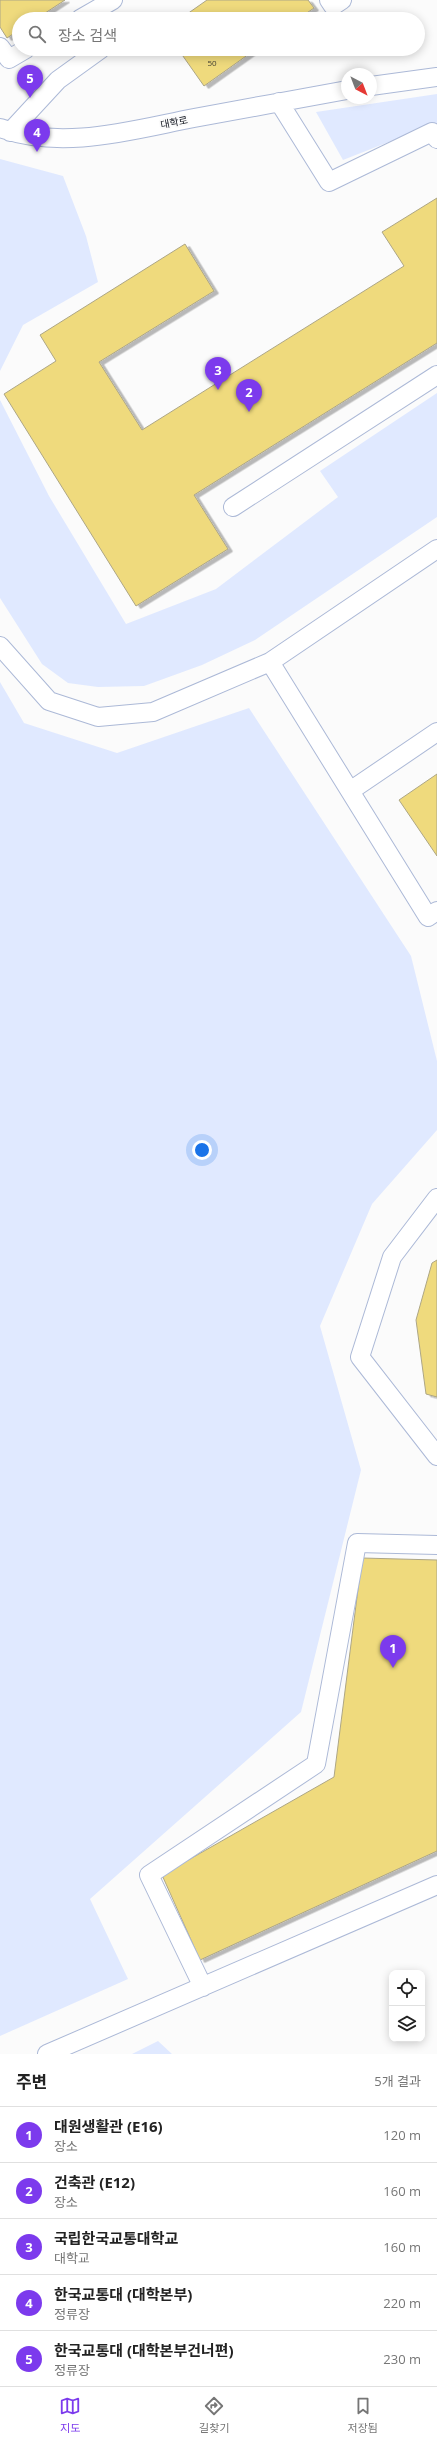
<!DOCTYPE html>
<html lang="ko">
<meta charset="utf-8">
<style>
:root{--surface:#fff;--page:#f2f2f2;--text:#222;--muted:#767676;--line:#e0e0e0;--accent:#7c3aed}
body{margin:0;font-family:"Open Sans","Noto Sans KR",sans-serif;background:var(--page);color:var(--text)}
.controls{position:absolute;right:12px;bottom:12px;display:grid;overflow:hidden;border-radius:8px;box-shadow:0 2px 10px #0003}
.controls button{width:36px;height:36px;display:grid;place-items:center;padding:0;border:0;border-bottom:1px solid var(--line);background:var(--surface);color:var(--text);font:20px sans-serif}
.compass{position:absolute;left:341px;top:68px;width:36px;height:36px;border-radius:50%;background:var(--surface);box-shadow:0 2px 10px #0003;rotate:138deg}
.you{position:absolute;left:202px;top:1150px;width:14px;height:14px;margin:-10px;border:3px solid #fff;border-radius:50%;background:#1a73e8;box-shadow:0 0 0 6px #1a73e833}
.badge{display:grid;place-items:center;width:26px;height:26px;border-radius:50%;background:var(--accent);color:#fff;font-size:13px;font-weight:700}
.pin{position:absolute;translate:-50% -33px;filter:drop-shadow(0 1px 2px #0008)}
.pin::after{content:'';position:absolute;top:21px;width:14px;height:12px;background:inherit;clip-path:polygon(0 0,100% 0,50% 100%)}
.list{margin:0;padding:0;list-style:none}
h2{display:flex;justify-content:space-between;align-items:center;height:52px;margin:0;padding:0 16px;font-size:17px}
h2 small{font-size:13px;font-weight:400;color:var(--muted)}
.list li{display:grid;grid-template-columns:26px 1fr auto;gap:12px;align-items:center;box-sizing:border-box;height:56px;padding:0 16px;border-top:1px solid var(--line)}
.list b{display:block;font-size:15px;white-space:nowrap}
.list p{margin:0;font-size:13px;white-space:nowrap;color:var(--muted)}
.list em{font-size:13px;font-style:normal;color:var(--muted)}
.icon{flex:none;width:22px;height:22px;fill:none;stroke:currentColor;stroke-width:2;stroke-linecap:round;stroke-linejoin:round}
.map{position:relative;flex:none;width:437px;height:2054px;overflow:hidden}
.search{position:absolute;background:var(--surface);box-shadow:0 2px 10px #0003;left:12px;right:12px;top:12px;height:44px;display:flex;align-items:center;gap:10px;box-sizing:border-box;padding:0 14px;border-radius:22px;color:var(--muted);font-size:15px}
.sheet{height:332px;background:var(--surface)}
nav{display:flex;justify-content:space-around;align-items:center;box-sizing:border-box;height:56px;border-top:1px solid var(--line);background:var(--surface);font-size:11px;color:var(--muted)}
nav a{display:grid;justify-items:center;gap:2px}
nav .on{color:var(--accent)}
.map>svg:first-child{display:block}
.green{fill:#e0e9ff}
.building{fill:#efda7d;stroke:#ada686;filter:url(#shadow)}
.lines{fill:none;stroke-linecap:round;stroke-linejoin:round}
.lane-casing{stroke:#acb9d7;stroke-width:20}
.lane{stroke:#fff;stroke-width:18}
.labels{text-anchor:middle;stroke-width:4;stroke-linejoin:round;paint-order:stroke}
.number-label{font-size:8px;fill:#464334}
.street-label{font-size:10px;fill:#0d111b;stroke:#fbfbfb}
</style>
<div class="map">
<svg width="437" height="2054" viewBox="0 0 437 2054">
<defs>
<filter id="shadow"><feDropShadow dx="4.5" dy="2.5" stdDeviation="0" flood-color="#0004"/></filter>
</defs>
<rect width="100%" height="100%" fill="#fbfbfb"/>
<!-- green -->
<path class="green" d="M437,94V123L343,160L316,112Z
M0,159L63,176L86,236L98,282L23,325L0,371Z
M437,393V517L255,640L202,665L144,686L98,687L68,683L42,664L0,598V400L49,496L126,624L216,589L338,497L320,471Z
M0,682L24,723L117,753L249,708L411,956L437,1061V1130L372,1204L320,1326L361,1470L301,1712L90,1899L128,1979L0,2036Z
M158,2041L172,2054H132Z"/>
<!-- building -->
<path class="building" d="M0,0H65L36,19H19V30L7,38L0,27Z
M207,0H308L314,8L298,19H180Z
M178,49H256L204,86Z
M437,198V343L194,495L228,549L136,606L4,394L56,361L40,335L185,244L214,291L99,362L142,430L404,266L382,232Z
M437,774V856L399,800Z
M437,1260V1397L426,1394L416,1320L432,1263Z
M362,1558L437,1560V1851L200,1960L162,1875L334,1777Z"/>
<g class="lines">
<!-- lane casing -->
<g class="lane-casing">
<path id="lane" d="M329,0L333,6L342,0
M80,19L113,0
M0,47L9,59L26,49
M371,86L437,77
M279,102L329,182L432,132L437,139
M0,128C62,151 132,130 194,118C245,109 296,99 347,90
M10,132L58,80L101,49
M233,507L437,375
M0,646L49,701L98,717L153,712L270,662L437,549
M270,662L428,917L437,911
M350,791L437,732
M437,1198L392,1257L360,1357L437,1456
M203,1987L149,1875L316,1764L357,1543L437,1545
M47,2054L437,1885"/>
</g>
<!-- lane -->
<use href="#lane" class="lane"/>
</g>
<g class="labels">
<!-- number labels -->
<g class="number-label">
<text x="212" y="66">50</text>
</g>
<!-- street labels -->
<g class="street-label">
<text transform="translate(174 122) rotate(-11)" y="4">대학로</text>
</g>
</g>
</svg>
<div class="controls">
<button><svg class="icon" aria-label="locate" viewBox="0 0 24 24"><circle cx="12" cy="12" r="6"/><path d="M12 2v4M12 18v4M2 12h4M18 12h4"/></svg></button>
<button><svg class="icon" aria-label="layers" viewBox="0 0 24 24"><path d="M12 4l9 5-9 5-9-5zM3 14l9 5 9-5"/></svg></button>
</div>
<svg class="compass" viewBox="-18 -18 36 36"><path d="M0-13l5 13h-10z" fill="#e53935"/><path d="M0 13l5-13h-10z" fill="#767676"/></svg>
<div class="you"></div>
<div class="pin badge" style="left:393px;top:1668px">1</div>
<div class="pin badge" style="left:249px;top:412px">2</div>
<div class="pin badge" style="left:218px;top:390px">3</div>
<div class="pin badge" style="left:37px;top:152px">4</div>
<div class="pin badge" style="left:30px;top:98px">5</div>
<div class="search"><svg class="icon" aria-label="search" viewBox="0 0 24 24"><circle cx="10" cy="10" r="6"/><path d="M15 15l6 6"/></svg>장소 검색</div>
</div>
<section class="sheet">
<h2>주변<small>5개 결과</small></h2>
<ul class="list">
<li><span class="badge">1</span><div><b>대원생활관 (E16)</b><p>장소</p></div><em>120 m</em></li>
<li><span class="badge">2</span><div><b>건축관 (E12)</b><p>장소</p></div><em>160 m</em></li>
<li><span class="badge">3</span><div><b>국립한국교통대학교</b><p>대학교</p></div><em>160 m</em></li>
<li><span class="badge">4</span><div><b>한국교통대 (대학본부)</b><p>정류장</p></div><em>220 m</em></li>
<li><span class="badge">5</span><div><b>한국교통대 (대학본부건너편)</b><p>정류장</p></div><em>230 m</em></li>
</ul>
</section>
<nav>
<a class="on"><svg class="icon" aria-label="map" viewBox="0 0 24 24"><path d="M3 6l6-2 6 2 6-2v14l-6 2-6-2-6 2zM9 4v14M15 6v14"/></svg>지도</a>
<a><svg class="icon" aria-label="directions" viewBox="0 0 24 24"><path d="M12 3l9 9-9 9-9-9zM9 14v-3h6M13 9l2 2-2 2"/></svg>길찾기</a>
<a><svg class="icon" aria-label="saved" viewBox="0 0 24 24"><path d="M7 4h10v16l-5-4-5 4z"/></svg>저장됨</a>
</nav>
